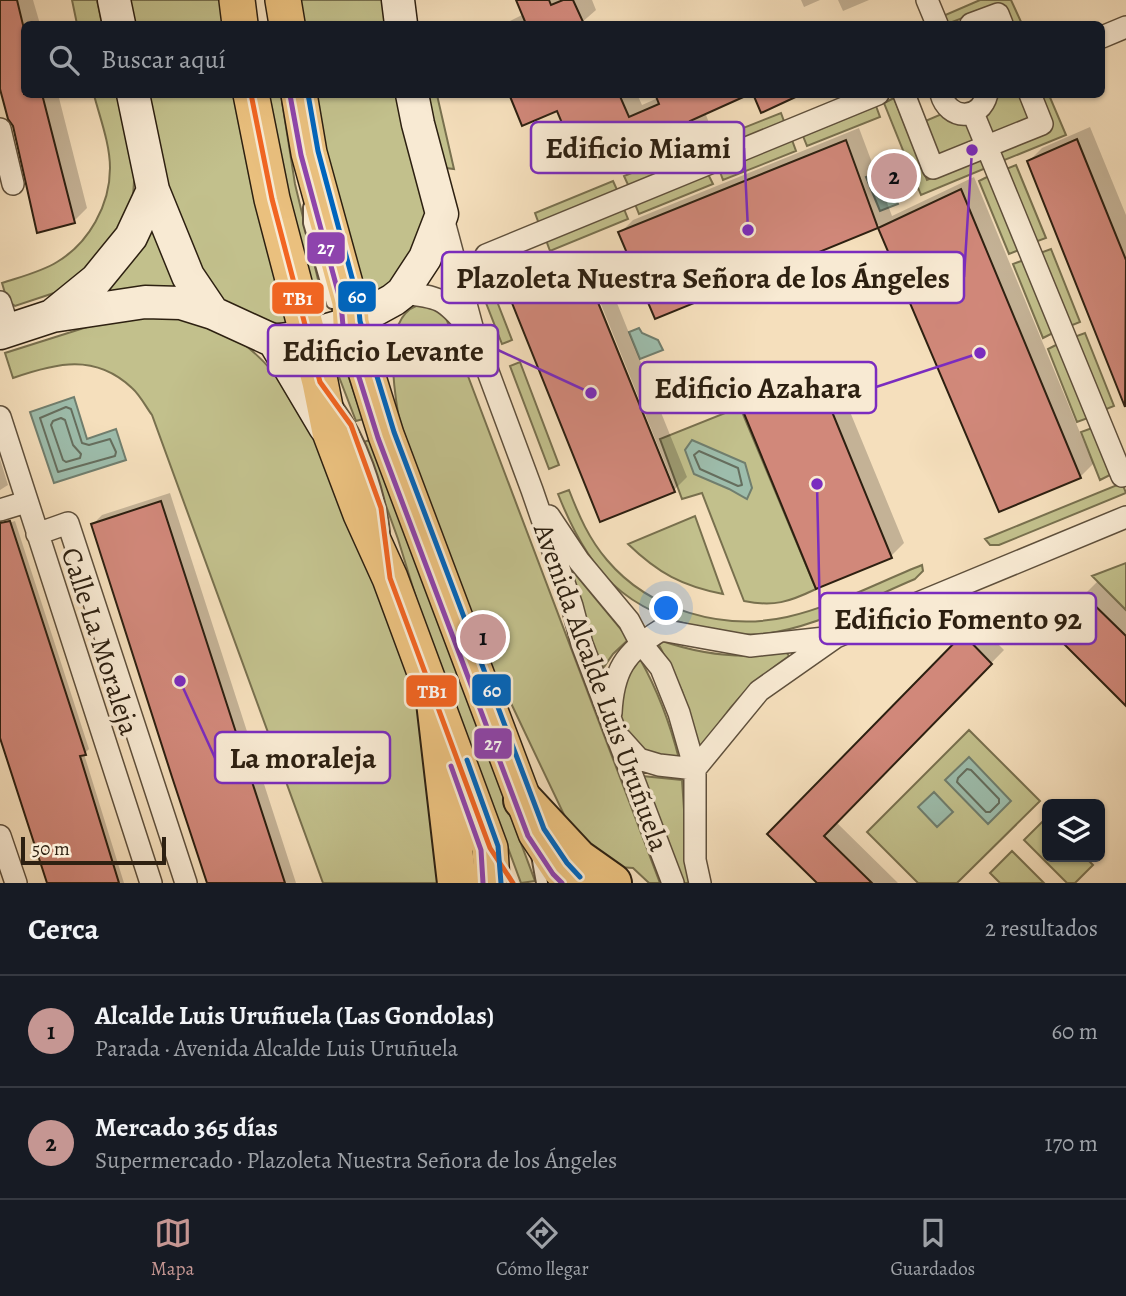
<!DOCTYPE html>
<html lang="es">
<meta charset="utf-8">
<style>
:root{--surface:#171b24;--page:#242831;--text:#f1f3f6;--muted:#9ea1a6;--line:#363941;--accent:#c59692}
body{margin:0;font-family:Alegreya,serif;background:var(--page);color:var(--text)}
.controls{position:absolute;right:21px;bottom:21px;display:grid;overflow:hidden;border-radius:10px;box-shadow:0 2px 5px #0004}
.controls button{width:63px;height:63px;display:grid;place-items:center;padding:0;border:0;border-bottom:2px solid var(--line);background:var(--surface);color:var(--text);font:35px sans-serif}
.scale{position:absolute;left:21px;bottom:18px;width:145px;box-sizing:border-box;padding-left:7px;border:4px solid #2d2011;border-top:0;font-size:19px;line-height:24px;white-space:nowrap;color:#2d2011;-webkit-text-stroke:5px #f8ead3;paint-order:stroke}
.you{position:absolute;left:667px;top:609px;width:24px;height:24px;margin:-18px;border:5px solid #fff;border-radius:50%;background:#1a73e8;box-shadow:0 0 0 10px #1a73e833}
.badge{display:grid;place-items:center;width:46px;height:46px;border-radius:50%;background:var(--accent);color:#111;font-size:23px;font-weight:700}
.pin{position:absolute;translate:-50% -50%;border:4px solid #fff;box-shadow:0 2px 7px #0006}
.list{margin:0;padding:0;list-style:none}
h2{display:flex;justify-content:space-between;align-items:center;height:91px;margin:0;padding:0 28px;font-size:30px}
h2 small{font-size:23px;font-weight:400;color:var(--muted)}
.list li{display:grid;grid-template-columns:46px 1fr auto;gap:21px;align-items:center;box-sizing:border-box;height:112px;padding:0 28px;border-top:2px solid var(--line)}
.list b{display:block;font-size:26px;white-space:nowrap}
.list p{margin:0;font-size:23px;white-space:nowrap;color:var(--muted)}
.list em{font-size:23px;font-style:normal;color:var(--muted)}
.icon{flex:none;width:38px;height:38px;fill:none;stroke:currentColor;stroke-width:2;stroke-linecap:round;stroke-linejoin:round}
.map{position:relative;flex:none;width:1126px;height:883px;overflow:hidden}
.search{position:absolute;background:var(--surface);box-shadow:0 2px 5px #0004;left:21px;right:21px;top:21px;height:77px;display:flex;align-items:center;gap:18px;box-sizing:border-box;padding:0 24px;border-radius:10px;color:var(--muted);font-size:26px}
.sheet{height:315px;background:var(--surface)}
nav{display:flex;justify-content:space-around;align-items:center;box-sizing:border-box;height:98px;border-top:2px solid var(--line);background:var(--surface);font-size:19px;color:var(--muted)}
nav a{display:grid;justify-items:center;gap:4px}
nav .on{color:var(--accent)}
.map>svg:first-child{display:block}
.green{fill:#c2c08c;stroke:#78704e;stroke-width:2}
.water{fill:#9dbdac;stroke:#707e6e;stroke-width:2}
.shadow{fill:#0003;fill-rule:evenodd}
.lines{fill:none;stroke-linecap:round;stroke-linejoin:round}
.shore{stroke:#656e5e;stroke-width:2}
.building{fill:#d1887a;stroke:#2d2011;stroke-width:2}
.lane-casing{stroke:#5f503c;stroke-width:14}
.street-casing{stroke:#5f503c;stroke-width:24}
.secondary-casing{stroke:#2d2011;stroke-width:35}
.primary-casing{stroke:#2d2011;stroke-width:38}
.highway-casing{stroke:#2d2011;stroke-width:42}
.lane{stroke:#f8ead3;stroke-width:10}
.street{stroke:#f8ead3;stroke-width:21}
.secondary{stroke:#f8ead3;stroke-width:32}
.primary{stroke:#eac07e;stroke-width:35}
.highway{stroke:#eac07e;stroke-width:38}
.bus-1-casing{stroke:#f8ead3;stroke-width:10}
.bus-2-casing{stroke:#f8ead3;stroke-width:10}
.bus-3-casing{stroke:#f8ead3;stroke-width:10}
.bus-1{stroke:#f26522;stroke-width:5}
.bus-2{stroke:#8e44ad;stroke-width:5}
.bus-3{stroke:#0065bd;stroke-width:5}
.labels{text-anchor:middle;stroke-width:7;stroke-linejoin:round;paint-order:stroke}
.street-label{font-size:28px;fill:#2d2011;stroke:#f8ead3}
.leader{fill:none;stroke:#7b2cbf;stroke-width:2.5}
.callout-dot{fill:#7b2cbf;stroke:#f8ead3;stroke-width:2.5}
.callout{fill:#f8ead3;stroke:#7b2cbf;stroke-width:2.5}
.callout-label{font-size:30px;text-anchor:middle;font-weight:bold;fill:#2d2011}
.line-badge{stroke:#f8ead3;stroke-width:2.5}
.badge-label{font-size:19px;text-anchor:middle;font-weight:bold;fill:#fff}
</style>
<div class="map">
<svg width="1126" height="883" viewBox="0 0 1126 883">
<rect width="100%" height="100%" fill="#f5dfbc"/>
<filter id="stains"><feTurbulence type="fractalNoise" baseFrequency=".00286" numOctaves="4"/><feColorMatrix values="0 0 0 0 .2 0 0 0 0 .09 0 0 0 0 .02 0 0 0 .5 -.17"/></filter>
<radialGradient id="worn" r=".72"><stop offset=".6" stop-color="#630" stop-opacity="0"/><stop offset="1" stop-color="#630" stop-opacity=".3"/></radialGradient>
<!-- green -->
<path class="green" d="M72,0H97L102,24H77Z
M121,0H223L226,24H127Z
M300,0H387L390,24H303Z
M980,0H1011L1022,24H1008L999,4L947,24L943,16Z
M94,95H120L135,168L133,196L125,220L78,279L54,293L15,306L7,300L2,283C20,277 41,272 57,262C89,243 110,205 110,168C110,144 100,118 94,95Z
M143,95H235L287,324L255,321L223,304L196,274L177,216Z
M268,95H281L295,184L321,292L312,295L290,208Z
M313,95H403L426,209L424,225L404,272L363,304Z
M425,95H437L454,169L446,168Z
M993,95H1019L1029,119L991,134L983,114Z
M1038,95H1049L1066,135L1002,161L998,150L1051,128Z
M894,98L927,180L981,157L986,168L921,195L884,103Z
M876,106L880,117L807,146L803,136Z
M781,113L785,124L712,153L708,142Z
M944,113L966,121L975,141L937,156L923,122Z
M792,140L796,151L723,180L719,169Z
M697,147L702,157L629,187L624,176Z
M1016,165L1046,238L1035,242L1006,169Z
M708,174L713,184L639,214L635,204Z
M989,176L1019,250L1009,254L979,181Z
M613,181L618,192L539,224L535,213Z
M624,209L628,219L550,251L546,240Z
M153,212L182,292L80,305Z
M1051,249L1080,322L1070,326L1040,253Z
M1024,260L1053,333L1043,338L1013,264Z
M491,286L512,340L502,344L481,290Z
M423,304L431,305L446,318L660,883H649L633,868L618,867L592,851L567,821L499,678L493,680L399,419C394,389 380,311 423,304Z
M162,312C183,318 206,323 225,332C260,350 286,387 308,418L417,690L444,883H323L152,415C146,407 140,395 132,388C95,353 56,363 13,378L5,353L128,314Z
M1085,333L1114,406L1104,410L1074,337Z
M336,340L363,419L356,421L326,343Z
M1058,344L1088,418L1077,422L1048,349Z
M520,362L559,465L549,469L510,366Z
M740,407L816,589C789,602 774,607 744,601L702,493L682,499L660,439Z
M1092,428L1110,475L1100,480L1081,432Z
M371,440L535,881L521,883L418,604L398,539L363,442Z
M1122,483L1126,493L999,545H990L985,539Z
M569,490C579,516 589,539 607,560C650,611 724,631 787,617C832,607 879,582 922,565L923,571L915,579C870,598 824,623 776,632C753,637 731,634 708,629C624,612 589,572 558,494Z
M695,516L723,594C682,586 658,573 628,544Z
M1126,563V610L1092,576Z
M567,564L629,639L613,654L604,667L601,666L562,567Z
M662,641C703,655 743,660 786,652L789,656C749,684 727,706 703,749H700L682,691L659,645Z
M640,659C658,691 670,723 679,759C668,756 651,755 642,749C608,725 616,685 640,659Z
M969,730L1040,801L957,883H918L867,832Z
M642,776L682,780L689,883H684Z
M1046,818L1047,857H1085L1093,865L1075,883H1067L1024,840Z
M1012,851L1044,883H1000L990,873Z"/>
<!-- water -->
<path class="water" d="M884,170L898,204L880,211L866,177Z
M639,328L642,333L658,340L663,350L640,359L629,332Z
M74,397L87,439L116,429L126,460L54,483L30,412Z
M692,440L745,463L752,488L747,499L729,489L694,474L685,450Z
M969,757L1011,801L988,824L945,780Z
M934,792L953,812L937,827L918,807Z"/>
<!-- shadow -->
<path class="shadow" d="M0,0H33L40,24H24V94H58L87,208L74,221L14,125L0,82Z
M517,0H592L596,10L580,24H504L524,14Z
M801,0H820L804,7Z
M838,0H869L843,11Z
M511,94H637L642,105L658,98L705,112L709,123L696,136L636,133L597,125L557,109ZM688,112L697,133H693L685,113Z
M1090,127L1126,215V404L1029,161L1042,148Z
M859,128L892,216L974,177L1093,464L1080,477L1000,510L879,225L656,317L620,233L633,220Z
M596,251L687,477L674,490L510,294L524,281L579,258L670,486H674L582,257Z
M832,368L904,543L891,556L745,412L758,398Z
M0,459L8,485L0,490Z
M170,493L296,883H208L93,524L102,515Z
M15,521L89,749L84,754L124,883H49L0,732V526Z
M1097,582L1126,611V703L1051,628Z
M977,623L1004,650L836,822L898,883H819L770,834Z"/>
<g class="lines">
<!-- shore -->
<path class="shore" d="M66,407L71,409L82,443L89,445L110,439L116,452L115,456L58,472L40,418Z
M61,418L65,420L73,445L81,454L80,458L66,462L63,460L51,425L53,421Z
M699,451L738,468L742,485L738,486L700,469L694,455Z
M967,769L971,770L999,799V803L990,812H986L957,782L958,778Z"/>
</g>
<!-- building -->
<path class="building" d="M0,0H17L24,29V94H42L75,223L37,233L13,126L8,119L0,89Z
M516,0H549L551,5L563,0H573L584,24H526Z
M509,94H619L629,117L659,104L655,94H750L690,121L697,138L646,160L635,135L605,149L597,128L569,140L557,111L522,126Z
M753,94H802L761,113Z
M1077,139L1126,260L1125,407L1027,161Z
M846,140L878,228L655,319L618,232Z
M961,189L1081,478L999,512L878,228Z
M582,263L675,492L600,522L508,293Z
M819,380L892,558L816,589L743,411Z
M161,501L243,754L285,883H207L172,777L91,524Z
M10,521L86,755L80,756L119,883H47L0,738V523Z
M1083,594L1126,636V706L1048,628Z
M963,634L992,664L824,836L872,883H817L767,834Z"/>
<g class="lines">
<!-- lane casing -->
<g class="lane-casing">
<path id="lane" d="M309,207V223L332,303
M336,404C361,438 379,490 384,532
M537,855L542,883"/>
</g>
<!-- street casing -->
<g class="street-casing">
<path id="street" d="M927,0L937,24
M971,24L998,14L1002,24
M1102,37L1126,27
M904,94L933,168L1042,124L1030,94
M941,94C948,120 980,122 987,94
M973,113L1122,476
M0,129L13,184
M442,214L474,334L532,490L572,606L582,644L673,883
M486,255L878,94
M402,293C439,297 444,298 468,327
M0,302L9,330
M0,417L151,883
M0,510L26,502
M549,516L579,561L629,621L640,642L661,668L679,713L695,769V860L700,883
M37,534L68,523L186,883
M611,713C613,671 625,652 661,630L750,646L834,637
M621,739L639,759L659,765L695,769L759,691L836,637L1126,517
M0,836L16,883"/>
</g>
<!-- secondary casing -->
<g class="secondary-casing">
<path id="secondary" d="M114,0L119,24
M398,0L401,24
M133,94L153,190L188,276L213,313
M53,315L96,280L131,237L153,190
M0,333L52,316L145,302L181,303L213,313L274,341L307,336L351,323L393,300L402,293L425,258L442,214L418,124L412,94
M274,341L325,427"/>
</g>
<!-- primary casing -->
<g class="primary-casing">
<path id="primary" d="M237,0L240,24
M283,0L287,24
M251,94L272,199L320,382L330,432L361,514L390,578L490,848L492,883
M299,94L309,153L350,302L351,323L386,435L536,833L560,869L574,883"/>
</g>
<!-- highway casing -->
<g class="highway-casing">
<path id="highway" d="M436,702L457,883
M523,800L578,859L612,883"/>
</g>
<!-- lane -->
<use href="#lane" class="lane"/>
<!-- street -->
<use href="#street" class="street"/>
<!-- secondary -->
<use href="#secondary" class="secondary"/>
<!-- primary -->
<use href="#primary" class="primary"/>
<!-- highway -->
<use href="#highway" class="highway"/>
<!-- bus-1 casing -->
<g class="bus-1-casing">
<path id="bus-1" d="M251,94L272,199L320,382L351,425L381,508L390,578L490,848L513,883"/>
</g>
<!-- bus-2 casing -->
<g class="bus-2-casing">
<path id="bus-2" d="M290,95L301,155L341,303L343,326L378,438L528,836L553,874L562,883
M451,766L481,850L483,883"/>
</g>
<!-- bus-3 casing -->
<g class="bus-3-casing">
<path id="bus-3" d="M308,94L318,151L358,300L360,321L394,432L544,829L567,863L580,877
M467,760L498,846L501,883"/>
</g>
<!-- bus-1 -->
<use href="#bus-1" class="bus-1"/>
<!-- bus-2 -->
<use href="#bus-2" class="bus-2"/>
<!-- bus-3 -->
<use href="#bus-3" class="bus-3"/>
</g>
<g class="labels">
<!-- street labels -->
<g class="street-label">
<text transform="translate(101 641) rotate(72)" y="10">Calle La Moraleja</text>
<text transform="translate(602 687) rotate(70)" y="10">Avenida Alcalde Luis Uruñuela</text>
</g>
</g>
<!-- callouts -->
<path class="leader" d="M748 230L744 148M972 150L964 277M591 393L498 350M980 353L876 387M817 484L820 619M180 681L215 758"/>
<g class="callout-dot">
<circle cx="748" cy="230" r="7"/>
<circle cx="972" cy="150" r="7"/>
<circle cx="591" cy="393" r="7"/>
<circle cx="980" cy="353" r="7"/>
<circle cx="817" cy="484" r="7"/>
<circle cx="180" cy="681" r="7"/>
</g>
<g class="callout">
<rect x="531" y="122" width="213" height="51" rx="7"/>
<rect x="442" y="252" width="522" height="51" rx="7"/>
<rect x="268" y="325" width="230" height="51" rx="7"/>
<rect x="640" y="362" width="236" height="51" rx="7"/>
<rect x="820" y="593" width="276" height="51" rx="7"/>
<rect x="215" y="732" width="175" height="51" rx="7"/>
</g>
<g class="callout-label">
<text x="638" y="158">Edificio Miami</text>
<text x="703" y="288">Plazoleta Nuestra Señora de los Ángeles</text>
<text x="383" y="361">Edificio Levante</text>
<text x="758" y="398">Edificio Azahara</text>
<text x="958" y="629">Edificio Fomento 92</text>
<text x="303" y="768">La moraleja</text>
</g>
<g class="line-badge">
<rect x="306" y="231" width="40" height="34" rx="7" fill="#8e44ad"/>
<rect x="337" y="280" width="40" height="33" rx="7" fill="#0065bd"/>
<rect x="271" y="281" width="54" height="34" rx="7" fill="#f26522"/>
<rect x="471" y="673" width="41" height="34" rx="7" fill="#0065bd"/>
<rect x="405" y="674" width="53" height="34" rx="7" fill="#f26522"/>
<rect x="473" y="727" width="40" height="33" rx="7" fill="#8e44ad"/>
</g>
<g class="badge-label">
<text x="326" y="254">27</text>
<text x="357" y="303">60</text>
<text x="298" y="305">TB1</text>
<text x="492" y="697">60</text>
<text x="432" y="698">TB1</text>
<text x="493" y="750">27</text>
</g>
<rect width="100%" height="100%" filter="url(#stains)"/>
<rect width="100%" height="100%" fill="url(#worn)"/>
</svg>
<div class="controls">
<button><svg class="icon" aria-label="layers" viewBox="0 0 24 24"><path d="M12 4l9 5-9 5-9-5zM3 14l9 5 9-5"/></svg></button>
</div>
<div class="scale">50 m</div>
<div class="you"></div>
<div class="pin badge" style="left:483px;top:637px">1</div>
<div class="pin badge" style="left:894px;top:176px">2</div>
<div class="search"><svg class="icon" aria-label="search" viewBox="0 0 24 24"><circle cx="10" cy="10" r="6"/><path d="M15 15l6 6"/></svg>Buscar aquí</div>
</div>
<section class="sheet">
<h2>Cerca<small>2 resultados</small></h2>
<ul class="list">
<li><span class="badge">1</span><div><b>Alcalde Luis Uruñuela (Las Gondolas)</b><p>Parada · Avenida Alcalde Luis Uruñuela</p></div><em>60 m</em></li>
<li><span class="badge">2</span><div><b>Mercado 365 días</b><p>Supermercado · Plazoleta Nuestra Señora de los Ángeles</p></div><em>170 m</em></li>
</ul>
</section>
<nav>
<a class="on"><svg class="icon" aria-label="map" viewBox="0 0 24 24"><path d="M3 6l6-2 6 2 6-2v14l-6 2-6-2-6 2zM9 4v14M15 6v14"/></svg>Mapa</a>
<a><svg class="icon" aria-label="directions" viewBox="0 0 24 24"><path d="M12 3l9 9-9 9-9-9zM9 14v-3h6M13 9l2 2-2 2"/></svg>Cómo llegar</a>
<a><svg class="icon" aria-label="saved" viewBox="0 0 24 24"><path d="M7 4h10v16l-5-4-5 4z"/></svg>Guardados</a>
</nav>
